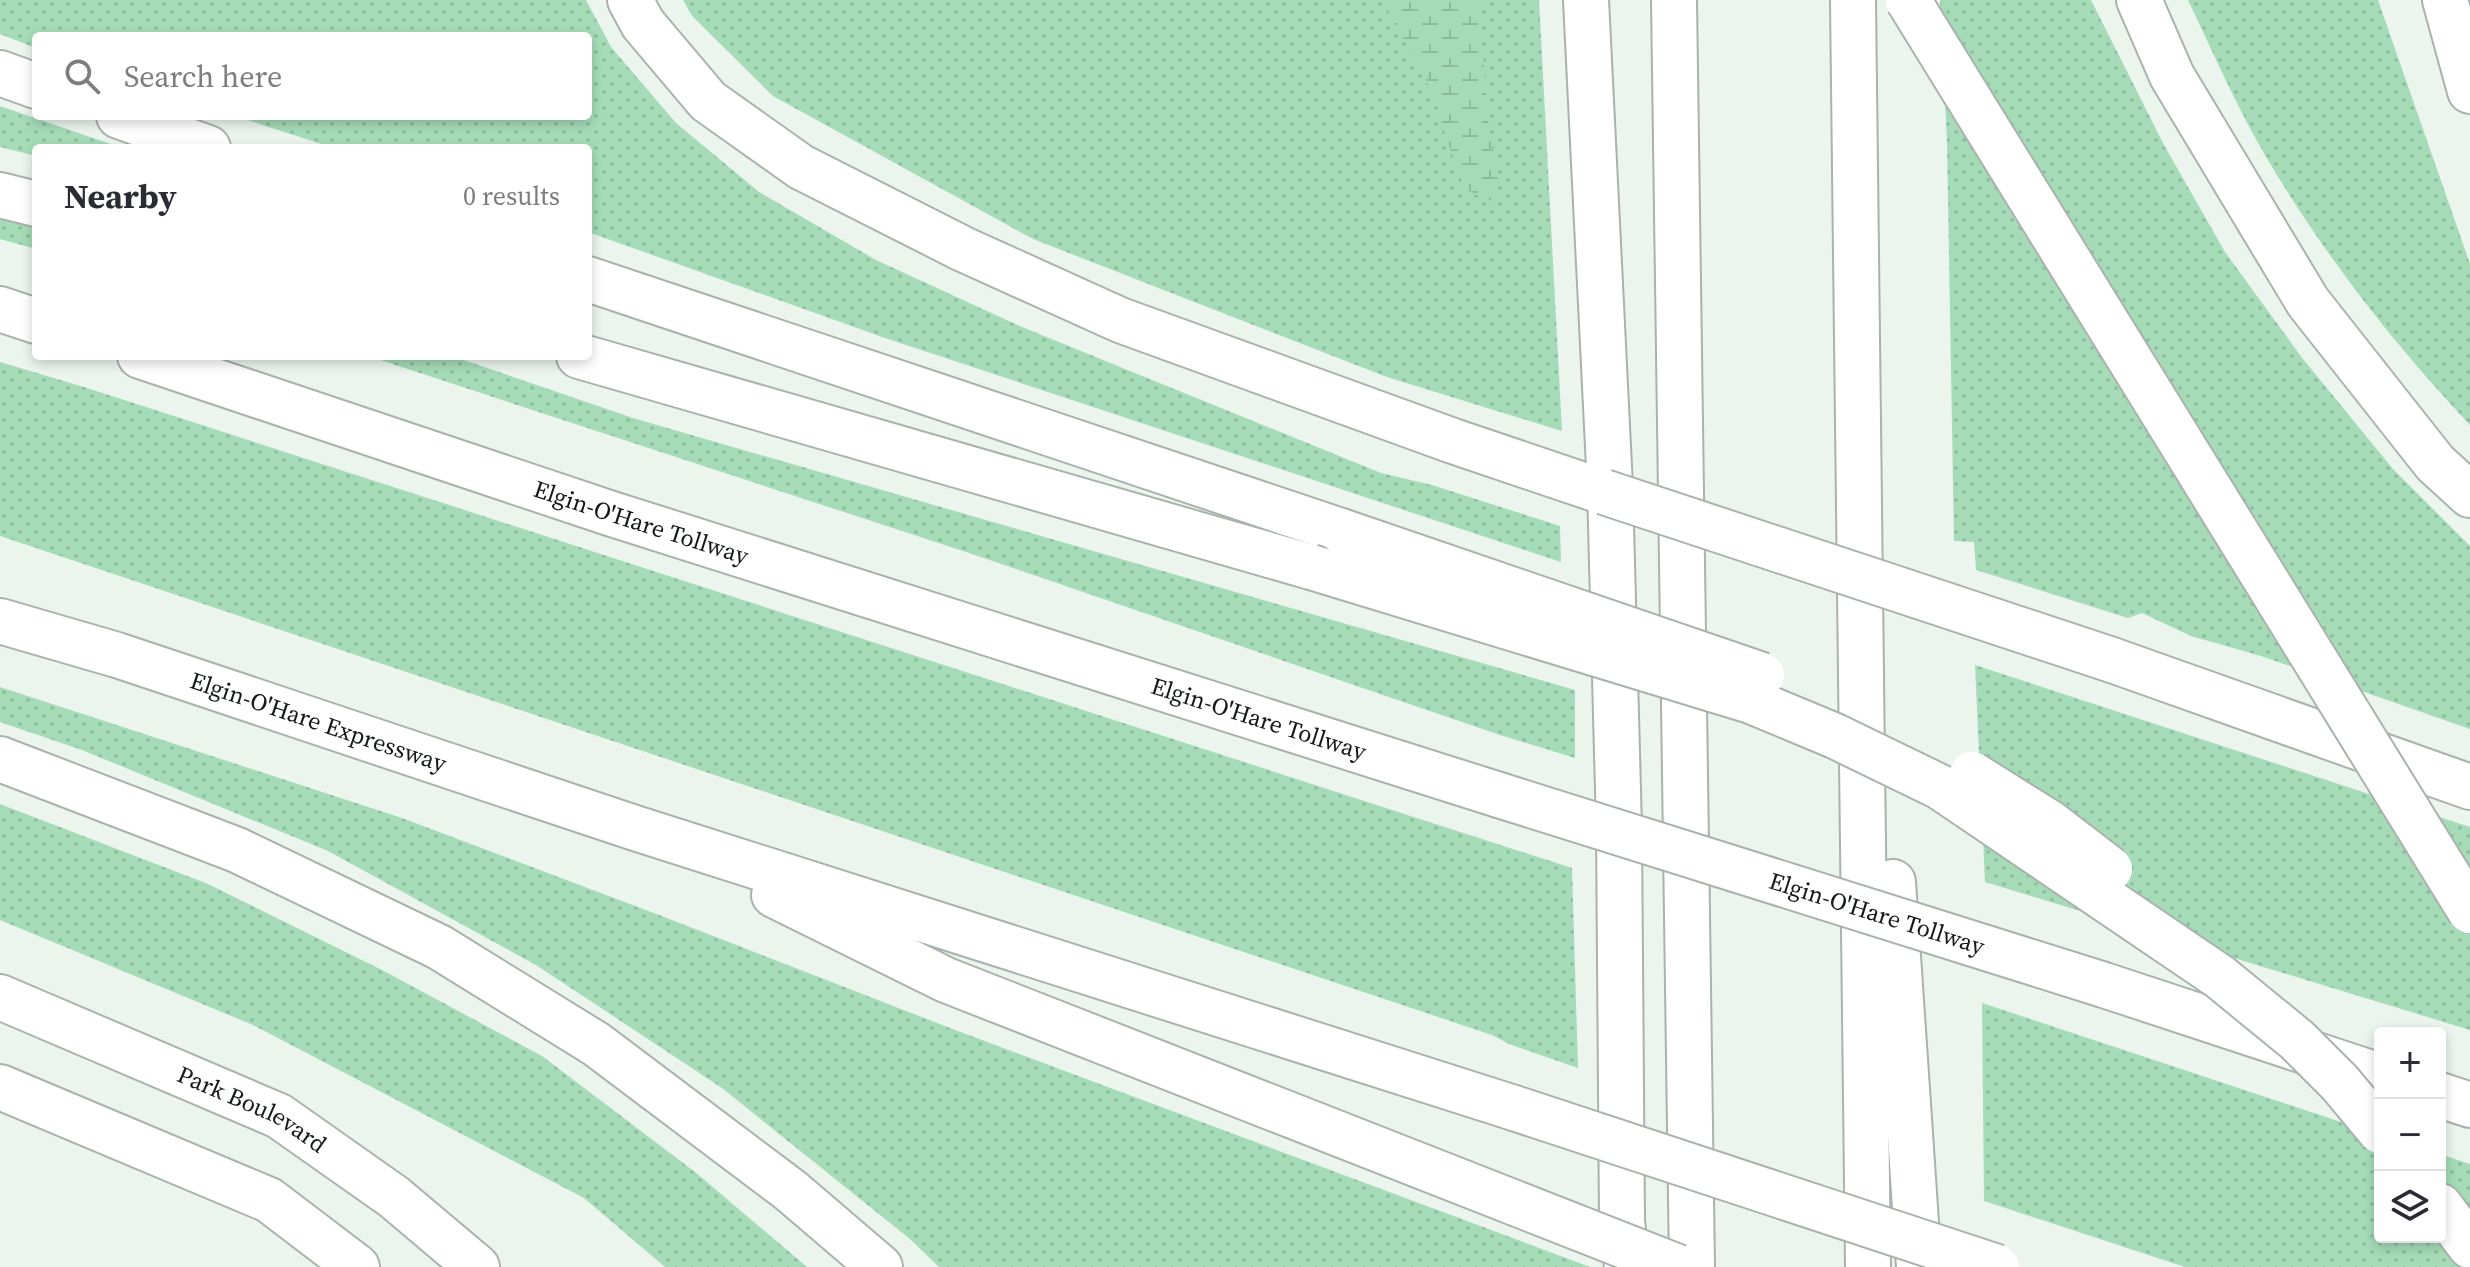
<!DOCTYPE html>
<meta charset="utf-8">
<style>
:root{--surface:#fff;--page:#f7f7f7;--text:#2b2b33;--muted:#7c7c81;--line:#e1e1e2}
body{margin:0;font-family:"Source Serif 4",serif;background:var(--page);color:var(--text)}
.controls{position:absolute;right:24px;bottom:24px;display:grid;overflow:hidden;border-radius:8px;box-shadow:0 4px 12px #0003}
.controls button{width:72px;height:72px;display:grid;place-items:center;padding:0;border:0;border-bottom:2px solid var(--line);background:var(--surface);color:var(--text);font:40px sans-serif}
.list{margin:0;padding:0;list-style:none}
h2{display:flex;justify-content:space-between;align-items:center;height:104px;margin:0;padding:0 32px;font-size:34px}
h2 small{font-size:26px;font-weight:400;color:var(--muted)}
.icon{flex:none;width:44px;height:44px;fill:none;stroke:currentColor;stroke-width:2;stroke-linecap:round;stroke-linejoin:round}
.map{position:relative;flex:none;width:2470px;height:1267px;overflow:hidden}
.search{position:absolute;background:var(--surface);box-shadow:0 4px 12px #0003;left:32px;top:32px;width:560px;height:88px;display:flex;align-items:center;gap:20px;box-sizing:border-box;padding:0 28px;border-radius:8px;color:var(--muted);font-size:30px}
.panel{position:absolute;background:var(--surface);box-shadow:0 4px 12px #0003;left:32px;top:144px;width:560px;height:216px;border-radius:8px}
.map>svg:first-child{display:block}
.grass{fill:url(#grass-dots)}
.wetland{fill:url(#wetland-marsh)}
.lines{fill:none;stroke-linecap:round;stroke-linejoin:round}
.minor-casing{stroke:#a9b2ab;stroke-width:48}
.highway-casing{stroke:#a9b2ab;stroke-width:48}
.minor{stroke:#fff;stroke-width:44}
.highway{stroke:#fff;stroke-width:44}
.highway-bridge-casing{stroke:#a9b2ab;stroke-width:48;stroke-linecap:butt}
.highway-bridge{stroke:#fff;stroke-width:44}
.labels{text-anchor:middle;stroke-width:8;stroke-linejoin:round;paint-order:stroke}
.street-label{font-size:24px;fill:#161a17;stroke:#fff}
</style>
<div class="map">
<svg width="2470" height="1267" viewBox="0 0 2470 1267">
<defs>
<pattern id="grass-dots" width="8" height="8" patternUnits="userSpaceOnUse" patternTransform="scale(2)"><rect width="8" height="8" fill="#a5dcb7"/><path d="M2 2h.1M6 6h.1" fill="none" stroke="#8dbc9d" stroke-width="1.8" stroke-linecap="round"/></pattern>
<pattern id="wetland-marsh" width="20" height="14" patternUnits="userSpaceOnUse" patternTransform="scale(2)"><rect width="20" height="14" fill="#a5dcb7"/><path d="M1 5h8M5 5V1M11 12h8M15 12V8" fill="none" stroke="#8dbc9d"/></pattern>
</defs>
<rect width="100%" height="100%" fill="#ebf5ee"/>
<!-- grass -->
<path class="grass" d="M0,0H586L611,47L676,123L759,192L876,260L1022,327L1381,473L1432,485L1560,526L1561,562L885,338L588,232V148H334L235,116H588V36H36V48L0,34Z
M683,0H1539L1562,431L1387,377L1033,239L773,96L692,16Z
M1940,0H2091L2164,145L2225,252L2303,359L2393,469L2470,546V729L2261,656L2191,636L2142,613L2128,618L1976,570L1974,542L1954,541L1947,142Z
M2188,0H2378L2470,264V425C2388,338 2310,237 2252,132C2229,89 2209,44 2188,0Z
M0,106L122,148H36V156L0,147Z
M0,218L36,227V249L0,239Z
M368,356H452L636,419L1575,690V758L1497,734L969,553Z
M0,362L84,387L1572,868L1578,1068L1509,1044L1492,1035L0,536Z
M1975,665L2470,827V1030L1985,882Z
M0,687L402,818L659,915L950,1028L1590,1267H939L910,1239L722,1088L536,965L328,851L82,750L0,722Z
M0,804L208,884L382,970L542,1056L695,1172L807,1267H665L584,1198L253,1025L0,920Z
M1982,1003L2380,1135V1237H2440V1154L2470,1164V1267H2185L1984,1201Z"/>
<!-- wetland -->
<path class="wetland" d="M1382,0H1479L1489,131L1499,185L1497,199L1488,201L1464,188L1426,80Z"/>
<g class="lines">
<!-- minor casing -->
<g class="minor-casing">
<g id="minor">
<path d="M2445,0L2470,91"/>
<path id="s1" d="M0,997L279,1116L394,1197L477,1267"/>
<path d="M0,1087L269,1200L357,1267"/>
</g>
</g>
<!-- highway casing -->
<g class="highway-casing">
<g id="highway">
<path d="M630,0L643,24L708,101L801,167L963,249L1120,320L1453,441L1604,492"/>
<path d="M1586,0L1610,487L1619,828L1622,1221L1627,1267"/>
<path d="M1674,0L1692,1267"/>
<path d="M1853,0L1868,1267"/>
<path d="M2139,0L2172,76L2308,302L2435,463L2470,495"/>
<path d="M0,73L36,86"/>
<path d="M119,116L208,148"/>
<path d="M0,195L36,204"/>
<path d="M588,279L1341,531"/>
<path d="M0,309L36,321"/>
<path id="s2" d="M140,356L612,514L1499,795"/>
<path d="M579,356L1311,567"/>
<path id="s3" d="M0,621L117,655L635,828L1511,1107"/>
<path d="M2112,660L2470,787"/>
<path d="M0,759L237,850L439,947L596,1044L790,1190L880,1267"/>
<path d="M1893,882L1919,1267"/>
<path d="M774,895L946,980L1515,1203"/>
<path d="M2104,985L2380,1076"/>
<path d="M2440,1095L2470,1105"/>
<path d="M2440,1206L2470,1246"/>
</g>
</g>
<!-- minor -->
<use href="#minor" class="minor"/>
<!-- highway -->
<use href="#highway" class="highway"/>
<!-- highway-bridge casing -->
<g class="highway-bridge-casing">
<g id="highway-bridge">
<path d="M1908,0L2470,911"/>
<path d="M1604,492L2112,660"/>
<path d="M1341,531L1762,675"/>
<path d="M1311,567L1751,701L1835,736L1940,787L2220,977L2297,1040L2340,1083L2380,1131"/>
<path d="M1972,774L2050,823L2110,869"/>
<path id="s4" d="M1499,795L2104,985"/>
<path d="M1511,1107L1997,1267"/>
<path d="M1515,1203L1678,1267"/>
</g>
</g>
<!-- highway-bridge -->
<use href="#highway-bridge" class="highway-bridge"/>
</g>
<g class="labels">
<!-- street labels -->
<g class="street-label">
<text dy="8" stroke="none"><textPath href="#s2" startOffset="528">Elgin-O'Hare Tollway</textPath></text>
<text dy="8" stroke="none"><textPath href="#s2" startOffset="1176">Elgin-O'Hare Tollway</textPath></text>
<text dy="8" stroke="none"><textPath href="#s3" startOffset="334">Elgin-O'Hare Expressway</textPath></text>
<text dy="8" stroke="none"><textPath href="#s4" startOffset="396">Elgin-O'Hare Tollway</textPath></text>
<text dy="8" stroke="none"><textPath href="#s1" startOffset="276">Park Boulevard</textPath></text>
</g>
</g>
</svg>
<div class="controls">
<button>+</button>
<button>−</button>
<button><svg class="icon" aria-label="layers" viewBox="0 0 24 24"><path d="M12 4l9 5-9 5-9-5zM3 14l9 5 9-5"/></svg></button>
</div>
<div class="search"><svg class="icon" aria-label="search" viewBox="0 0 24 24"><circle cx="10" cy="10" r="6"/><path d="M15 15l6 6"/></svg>Search here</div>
<section class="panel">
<h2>Nearby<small>0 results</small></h2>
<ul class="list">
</ul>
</section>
</div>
